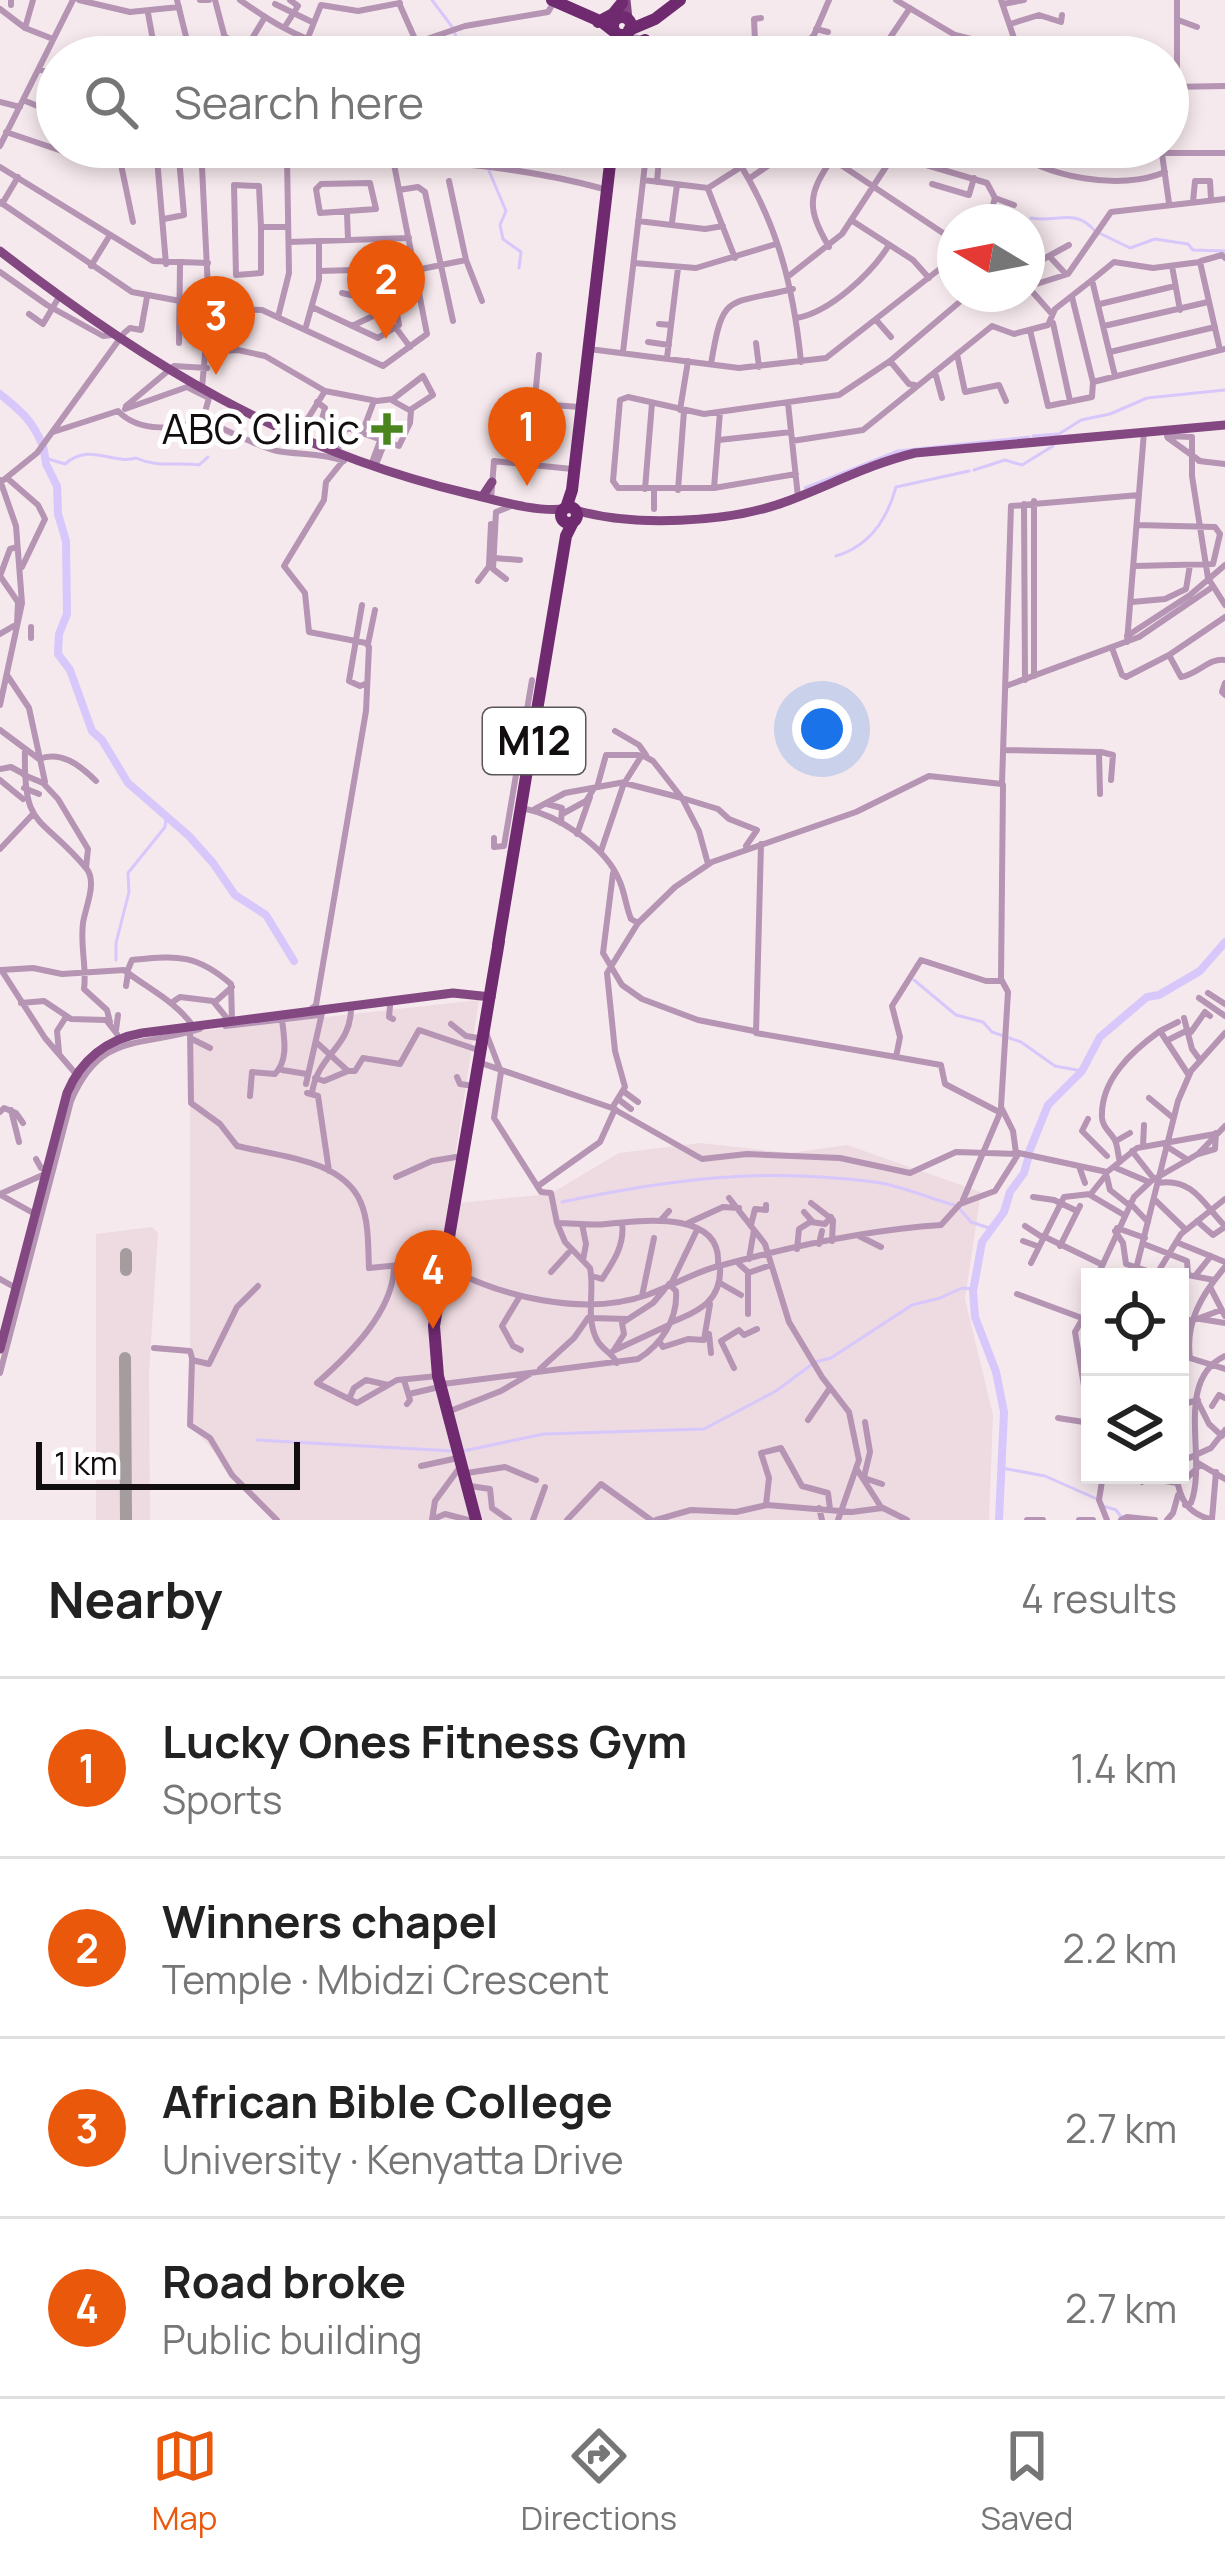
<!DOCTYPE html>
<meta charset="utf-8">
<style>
:root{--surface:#fff;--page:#f2f2f2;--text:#222;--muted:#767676;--line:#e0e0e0;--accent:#ea580c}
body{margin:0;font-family:Manrope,sans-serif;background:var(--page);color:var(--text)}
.controls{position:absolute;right:36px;bottom:36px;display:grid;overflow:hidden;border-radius:0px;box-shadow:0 6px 18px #0003}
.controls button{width:108px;height:108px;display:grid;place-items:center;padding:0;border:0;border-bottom:3px solid var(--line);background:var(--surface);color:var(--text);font:60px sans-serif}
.compass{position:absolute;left:937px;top:204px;width:108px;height:108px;border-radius:50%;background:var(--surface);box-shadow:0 6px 18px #0003;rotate:280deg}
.scale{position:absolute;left:36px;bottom:30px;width:264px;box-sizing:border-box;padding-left:12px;border:6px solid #120e0f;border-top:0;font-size:33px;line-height:42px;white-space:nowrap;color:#120e0f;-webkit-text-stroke:9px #fff;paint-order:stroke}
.you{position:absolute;left:822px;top:729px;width:42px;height:42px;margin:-30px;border:9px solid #fff;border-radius:50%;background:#1a73e8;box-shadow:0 0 0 18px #1a73e833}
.badge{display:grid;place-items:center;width:78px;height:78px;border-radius:50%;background:var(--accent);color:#fff;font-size:39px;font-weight:700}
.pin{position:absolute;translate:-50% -99px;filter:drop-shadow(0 3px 6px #0008)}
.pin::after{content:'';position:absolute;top:63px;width:42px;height:36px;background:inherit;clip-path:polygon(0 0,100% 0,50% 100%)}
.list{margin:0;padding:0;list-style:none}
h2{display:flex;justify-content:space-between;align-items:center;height:156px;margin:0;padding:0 48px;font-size:51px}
h2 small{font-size:39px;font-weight:400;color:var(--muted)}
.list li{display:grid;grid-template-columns:78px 1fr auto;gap:36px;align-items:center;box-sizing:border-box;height:180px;padding:0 48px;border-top:3px solid var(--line)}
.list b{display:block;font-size:45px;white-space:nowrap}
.list p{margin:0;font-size:39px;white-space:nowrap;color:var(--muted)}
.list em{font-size:39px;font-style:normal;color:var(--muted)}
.icon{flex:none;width:66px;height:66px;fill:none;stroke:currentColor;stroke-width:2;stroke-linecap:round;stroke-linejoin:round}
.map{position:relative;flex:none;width:1225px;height:1520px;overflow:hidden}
.search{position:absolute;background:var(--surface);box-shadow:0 6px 18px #0003;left:36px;right:36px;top:36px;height:132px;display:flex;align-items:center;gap:30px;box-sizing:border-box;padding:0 42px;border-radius:66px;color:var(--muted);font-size:45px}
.sheet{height:876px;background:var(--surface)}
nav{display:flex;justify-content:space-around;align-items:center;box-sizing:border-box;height:168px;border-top:3px solid var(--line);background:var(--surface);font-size:33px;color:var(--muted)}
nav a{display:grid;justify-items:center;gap:6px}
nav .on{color:var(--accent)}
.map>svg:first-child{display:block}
.built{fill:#eedae1}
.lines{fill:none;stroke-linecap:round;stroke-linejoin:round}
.stream{stroke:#d7c7fb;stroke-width:3}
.river{stroke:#d7c7fb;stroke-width:8}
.runway{stroke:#a59c9e;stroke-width:12}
.minor{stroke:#b594b4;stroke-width:6}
.major{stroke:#834782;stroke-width:9}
.highway{stroke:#6f2a70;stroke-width:12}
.poi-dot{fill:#4a841f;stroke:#fff;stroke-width:4.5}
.labels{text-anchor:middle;stroke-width:10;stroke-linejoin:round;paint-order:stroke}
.shield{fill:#fff;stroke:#595657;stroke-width:3}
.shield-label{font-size:39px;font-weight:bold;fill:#120e0f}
.poi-label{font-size:42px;fill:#120e0f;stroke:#fff;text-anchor:end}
</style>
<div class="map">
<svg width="1225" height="1520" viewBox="0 0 1225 1520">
<rect width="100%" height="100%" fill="#f6e9ed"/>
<!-- built -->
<path class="built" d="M479,1000L448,1204L550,1194L619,1153L700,1143L790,1153L847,1145L981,1192L965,1299L993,1415L989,1520H277L190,1425V1032Z
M152,1227L158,1233L149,1373L150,1520H96V1234Z"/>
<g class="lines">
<!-- stream -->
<path class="stream" d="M432,0L453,28
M454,31L463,57
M482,147L489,154V163
M489,171L506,211L500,225L503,239L521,252L519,268
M1031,218C1056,223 1075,207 1095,231
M1097,232L1130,248L1155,239L1188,244L1193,250L1225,251
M1033,436L1057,434
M1056,436L1081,420L1110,414L1147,398L1225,390
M45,458L65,464C90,442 112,465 136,458C158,468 175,462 199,465L208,457
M974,470L1005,460L1022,465L1053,446
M805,488L898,451L1029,437
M836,556C870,546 887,520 896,487L969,471
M116,960V943L129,892L128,873L165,827L166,819
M914,980L956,1015L983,1022L992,1032L1021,1042L1055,1066L1082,1071
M562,1202C671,1179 763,1167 874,1182C900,1185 928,1198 954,1205
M959,1208L971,1222L992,1229
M257,1440L453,1451
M463,1451L544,1434L704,1429L776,1391L815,1362L831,1358L912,1305L940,1298L962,1288L974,1289
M1002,1468L1045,1476L1097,1499
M1103,1506L1116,1510L1122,1518"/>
<!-- river -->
<path class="river" d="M0,394C20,410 32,420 42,444
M43,445L46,464L57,486L58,514L66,541L67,614L59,634L58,654L70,670L92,731L102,740L128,783L189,836L213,863L235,895L266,915L294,961
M1029,1152L1048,1105L1082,1071L1100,1037L1147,997L1159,995L1200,971L1225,942
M999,1520L1004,1412L996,1372L975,1317L973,1291L982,1242L1004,1212L1010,1192L1024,1173L1029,1155"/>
<!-- runway -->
<path class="runway" d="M126,1254V1270
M125,1358L126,1520"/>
<!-- minor -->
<path class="minor" d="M79,0L130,12L179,7
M177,0L191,57
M200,0H209
M215,0L230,57
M240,0C301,43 343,62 417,40
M896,0L955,35L1016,50
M1001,0L1015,41L1010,47
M399,3L423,57
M275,4L312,22
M1003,4L1024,0
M11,5V0
M0,9L25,28L53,39
M148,13L156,57
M1178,20L1197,27
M1010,24L1039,15L1061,22L1062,15
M25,28L33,0
M284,28L298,6L290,0
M816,29L828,32
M224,36L257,57
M625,36L651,40L806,43L814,35L829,0
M307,40L321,5L358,11L400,3
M755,41L754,19L761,18
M418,42L465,26L548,12L554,2
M792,44L796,57
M1017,44L1021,47L1019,51L1015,48Z
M245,50L265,17
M758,57L759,42
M877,57L910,8
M963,57L968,40
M39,69L57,76
M1177,86V0
M1168,87L1225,86
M23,100L57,114
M0,102L20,107
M6,132L62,151L119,156L121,147
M0,146L73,0
M156,147L166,264
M201,147L209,309L202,388
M729,147C775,215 793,281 801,362
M814,147L955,241
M1008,147C1044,178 1122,191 1165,172
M1161,147L1169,203
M237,152L274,154
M1162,153H1225
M119,155L133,222
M119,155L134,161
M201,158C336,157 473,153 604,189
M893,159H906L987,183L995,198L988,222
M836,162L846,147
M0,167L153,261L208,263
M750,178L778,159L787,147
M643,180L708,188L741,167
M657,182L660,147
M321,184L370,183L376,209L320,213L316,189Z
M932,184L969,195L974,178
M708,189L735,258
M399,190L418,187L425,192L453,321
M995,198L1014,205
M0,202L132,292L180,301
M1193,202L1195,181H1210L1211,199
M2,204L18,177
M347,213L348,240
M164,219L184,215L178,147
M851,220L913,260L929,278
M638,221L705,229L723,226
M672,222L677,185
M261,227V273L236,275L234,185L259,186L261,227H288
M289,242L409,238
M829,247C807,209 807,195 832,159
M1049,256L1069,245
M466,260L482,301
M1201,261L1222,255L1225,258
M634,263L696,268L776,244
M91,266L110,235
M1172,266L1180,310
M1027,268L1049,256L1064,272
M416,270L466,260L449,181
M319,271L387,269
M0,272L47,305L103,336L112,335
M790,275L842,234L899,147
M1092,280L1114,262L1153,268L1200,262L1220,350
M1027,287L1068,274L1111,212L1225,199
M1029,288L1052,314
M342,293L355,296L389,280
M1100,304L1175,286
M312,307L378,338L399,325L384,239
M209,309L262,310L383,366L427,334L393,159
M29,314L43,324L59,297
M278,317L289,273L287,157
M797,318C830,312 872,273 889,245
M877,321L891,337
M1053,323L1070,401
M659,324L671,325
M352,326L396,305
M1104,326L1208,302
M396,328L410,347
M305,330L319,280V241
M1030,330L1048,406L1092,397L1093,382L1072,297
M648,342L669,345
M179,343L180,264
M756,343L759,367
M589,349L739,368L826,358L955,257
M207,352L238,350L265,356L325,391L377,401L393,399L423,376L433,395L410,410
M623,352L647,147
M1110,352L1215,327
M957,354L965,392L999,385L1006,401
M667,358L678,268
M890,361L909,384L915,385
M711,364C723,292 726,305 793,289
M935,372L942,398
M1093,382L1225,349
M501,401L579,407
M317,402L325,408L322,419L399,446L410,423L411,411L393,401
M788,403L798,497
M126,406L174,366L207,368
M125,409L187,387L209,398L205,412L207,420
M680,410L688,361
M53,432L118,411C140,434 178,429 206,419C214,426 266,449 277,451C301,455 322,453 344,461
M362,433L374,401
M298,434L325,391
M1167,436L1192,437V476L1208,578L1225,605
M1168,438L1200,461
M719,440L791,432
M792,441L863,430L992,326L1014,334L1048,325L1055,309L1092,280L1115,376
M337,452L346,428
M1199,461L1225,464
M529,464L539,355
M371,465L380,441
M375,467L385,442
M796,474L714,488H618L613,481L620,400L628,397L704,414L839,395L890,361L969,294
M7,478L38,505L45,519L22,567
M1,482L37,453L124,333L130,328L141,330L147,297
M714,488L720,412
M645,489L652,403
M678,490L684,411
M491,499L494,461L572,469
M1034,501V676
M1024,504L1025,680
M654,509V490
M494,558L520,560
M489,565L491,524
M1135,566L1213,564L1220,534L1215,527L1137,525
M0,576L20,605
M0,576L10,549L17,547
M506,579L493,569L496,512L511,506
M478,581L490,565
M1132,602L1165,599L1186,589L1190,565
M362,605L349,681L360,686L365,684
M0,634L17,624L18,603
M1127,636L1190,595L1225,565
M31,638V627
M1127,642L1144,432
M368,644L375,610
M1112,648L1122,675L1126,677L1169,655L1225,617
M1169,655L1181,677C1197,675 1210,657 1225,660
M7,675L29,708L45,782
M1225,683L1222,692L1225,695
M1006,686L1139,637L1211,588
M0,705L22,603L16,526L0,480
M0,730L39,759C61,750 81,766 96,781
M615,731L639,745L646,755
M25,749C23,832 40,813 86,868C98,882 85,908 83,923C80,946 87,968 84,989L107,1010L110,1022
M1005,750L1099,752L1100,794
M1101,752L1113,755L1111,780
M0,769L11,767L22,773
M24,775L43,783L58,799L88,849L86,868
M0,780L23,799
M598,784L606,755H638
M1003,785L1001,979L1008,992L1001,1107L1013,1131L1016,1153
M24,788L39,794
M547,804L562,808L561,823
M522,808C558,815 606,846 620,882C625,894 626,907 631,919L638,923L675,887L712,862L856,812L929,776L1002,784L1011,506L1139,495
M535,809L565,793L625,782L642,755L653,761L682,798L718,809L729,819L757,830L746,846
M564,813L586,801L593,790
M577,834L590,797
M494,838V847L504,846L532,680
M761,844L756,1033L896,1057L900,1037L892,1006L921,960L986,981H1001
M0,849L33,814
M601,851L624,783L682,798L699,831L708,864
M613,873L603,953L622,985L642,999L698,1020L754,1031
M1,970L33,968L62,974L124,970C150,990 175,1001 193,1026
M2,971L45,1038L76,1074
M127,972L132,960C176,956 195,953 231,984L232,1021
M126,986L128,973
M1208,993L1225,1004
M1199,998L1225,1016
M174,1001L180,997L213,1001L230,1022
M215,1002L232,987
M21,1003L44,1001L71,1019L106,1020L117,1034
M390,1006L389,1017L393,1019
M311,1009L316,1005L366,711L369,647L366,643L309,632L305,593L284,566L324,500L326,482L346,457
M1184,1018L1192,1049L1200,1060
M451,1024L466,1036L478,1038
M225,1026L319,1015
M116,1030L118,1015
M190,1030L191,1103L220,1124L237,1146C277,1156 343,1159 361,1203C369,1222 368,1247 369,1268L442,1261
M485,1030L501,1072L494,1118L541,1192L551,1193L557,1223
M1160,1031L1178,1022
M1191,1032L1205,1012L1210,1016
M192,1039L210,1048
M1166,1041L1188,1030
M316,1042L348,1071H355L363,1058L400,1064L419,1030L478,1050
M59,1052L57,1031L66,1017
M896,1057L941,1065L945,1084L1001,1113
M481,1063L612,1108L702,1159L747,1154L840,1158L910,1173L956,1152L1018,1154
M282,1070L307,1074
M457,1077L460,1084L474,1086
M315,1078L324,1081L348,1071
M306,1084L322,1013
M623,1091L638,1102
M307,1093L318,1096L329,1171
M312,1093C318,1053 352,1048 351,1006
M250,1096L252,1072L275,1074C289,1059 284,1038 282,1019
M1149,1098L1172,1117
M618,1099L631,1109
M612,1108L625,1087L615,1051L607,973L638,923
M11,1110L19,1142
M0,1112L4,1108L16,1113L23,1123
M1088,1119L1082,1131L1107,1156
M1116,1141L1130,1133
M1143,1146L1144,1125
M1166,1146L1188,1160
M1132,1151L1154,1179
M1198,1154L1215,1149L1216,1133
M36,1159L41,1168L47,1169
M1120,1162C1118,1156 1118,1149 1116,1143C1113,1133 1103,1130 1102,1118C1100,1080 1132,1051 1160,1031L1188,1074
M1116,1168L1149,1182
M1080,1169L1085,1183
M1106,1175L1090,1195L1124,1215
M396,1177L432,1161L462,1156
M1107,1177L1110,1190L1129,1205
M1158,1183C1193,1177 1204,1205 1225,1226
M538,1186L600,1142L615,1109
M0,1194L45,1174
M1,1195L35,1214
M1033,1197L1054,1200L1077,1211
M729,1198L765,1244L789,1322L822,1377L849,1412L859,1460L838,1520
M1154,1199L1186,1230
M963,1200L1000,1113
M811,1203L833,1220L832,1241
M1130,1203L1148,1222
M661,1220L669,1211
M1197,1221L1213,1235L1225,1227
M811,1222L825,1224L831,1217
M688,1223L723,1207L739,1208
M582,1224L586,1244L583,1260
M751,1225L755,1209L766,1210V1205
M1025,1226L1042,1237
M1117,1228L1145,1238
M1115,1231L1123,1243L1126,1264L1166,1277
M859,1236L881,1247
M1043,1236L1101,1264
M1023,1241L1037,1246
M1176,1242L1225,1262
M819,1244L822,1231
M1144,1244L1187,1261L1188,1275L1214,1280
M1060,1246L1080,1206
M797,1249L799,1229L812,1221L804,1212
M749,1259L754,1230
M1031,1263L1064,1197L1090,1194
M739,1264L748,1272V1314
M443,1265C499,1297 584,1317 647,1295C670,1287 691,1274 715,1267C788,1247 866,1230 941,1225L960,1204L995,1191L1019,1153L1107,1172L1137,1148L1215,1134
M394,1266C394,1311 349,1355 317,1383L357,1403L397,1380L438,1376
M551,1272L571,1250
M748,1273L771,1265
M592,1276L602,1279C614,1261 625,1244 622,1223
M1195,1276L1211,1256
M1097,1277L1134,1197L1151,1181L1198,1154L1225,1126
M1134,1277L1178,1101L1191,1071L1225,1033
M1155,1277L1181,1234L1225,1199
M0,1279L16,1288
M720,1283L741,1295
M671,1284L697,1230
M258,1286L237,1307L209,1364L192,1360L190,1425L210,1438L232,1475L277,1520
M1210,1287L1225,1316
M1017,1294L1090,1321
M520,1296L502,1326L513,1346L521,1350
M642,1296L654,1238
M1086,1317L1090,1297
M591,1318L627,1319
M1083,1318L1075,1332L1090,1422
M1180,1318L1193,1321
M1194,1318L1225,1323
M1197,1319L1221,1310
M672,1322C700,1310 722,1301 720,1266
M709,1334L711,1353
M659,1341L663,1347L688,1339L704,1340L710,1304
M154,1348L190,1351L192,1358
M614,1350L624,1334L622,1323L653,1303L664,1290
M613,1351L669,1325
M1180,1355L1225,1369
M1190,1358C1185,1322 1202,1294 1225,1267
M617,1363C612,1352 603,1351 597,1340C585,1317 595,1292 590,1268L565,1242L557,1223C573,1223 590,1226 606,1224C639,1221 722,1209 718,1264
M734,1368L721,1341L739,1330L744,1335L757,1329
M540,1369L574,1338L588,1318
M0,1373L71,1101C101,1031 139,1048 200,1029
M404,1380L410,1400L407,1404
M443,1384L638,1359C661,1345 678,1319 676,1291L669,1284
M409,1394L435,1388
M349,1399L354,1388L366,1380L388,1385
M1198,1402L1209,1424L1222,1436
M1180,1405L1198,1400
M1212,1406L1219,1395L1225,1398
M450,1411L501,1391L530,1374
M1058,1418L1090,1423
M808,1420L830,1388
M1180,1462L1211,1448L1225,1430
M1198,1463L1225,1479
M421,1466L458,1458
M858,1471L881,1507L907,1520
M467,1473L505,1467L536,1480
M1103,1475L1099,1500L1107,1520
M1176,1475C1180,1500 1187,1513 1212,1520
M864,1477L870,1452L865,1422
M1177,1477L1187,1478L1198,1467
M867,1479L882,1484
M1142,1482L1147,1478L1177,1483
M470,1486L490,1489L492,1508L509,1520
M766,1505L769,1478L761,1453L781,1448L802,1486L828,1493L830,1509
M1185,1505L1191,1503C1208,1458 1173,1381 1225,1356
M819,1508L822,1520
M434,1519L445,1514L468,1520
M1212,1519L1216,1472
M432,1520L435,1501L460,1467
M533,1520L545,1487
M567,1520L601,1484L651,1520
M656,1520L691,1510L736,1512L767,1505L852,1512L882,1508
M1027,1520H1043
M1079,1520H1093
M1121,1520L1127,1517L1155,1520
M1167,1520L1173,1513L1178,1495"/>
<!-- major -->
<path class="major" d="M626,0L628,19
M0,251C144,363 285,450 466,493C497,500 532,512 564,509
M482,497L492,482
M575,510C632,527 729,523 785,502C829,486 869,464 915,453L1225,425
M0,1349L67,1093C81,1060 107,1039 142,1033L453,993L491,997"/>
<!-- highway -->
<path class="highway" d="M552,0L602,22L616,33L619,57
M613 26a9 9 0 1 1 18 0a9 9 0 1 1-18 0Z
M598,22L613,14L622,3
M629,30L655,19L680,0
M623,52L645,40
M561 515a8 8 0 1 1 16 0a8 8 0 1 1-16 0Z
M566,508L572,490L612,147
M498,945L566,536L573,522
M476,1520L438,1376L434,1326L499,941"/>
</g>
<!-- markers -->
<path class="poi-dot" d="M381 411h12v12h12v12h-12v12h-12v-12h-12v-12h12z"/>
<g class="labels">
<!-- shield labels -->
<rect class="shield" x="483" y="708" width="102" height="66" rx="9"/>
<g class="shield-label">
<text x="534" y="755">M12</text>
</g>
<!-- poi labels -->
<g class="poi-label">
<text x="360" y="444">ABC Clinic</text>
</g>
</g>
</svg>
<div class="controls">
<button><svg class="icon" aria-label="locate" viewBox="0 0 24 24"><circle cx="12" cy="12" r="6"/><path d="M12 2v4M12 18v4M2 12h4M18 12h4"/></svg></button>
<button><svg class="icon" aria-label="layers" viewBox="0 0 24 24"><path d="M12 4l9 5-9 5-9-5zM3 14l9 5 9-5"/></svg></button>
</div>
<svg class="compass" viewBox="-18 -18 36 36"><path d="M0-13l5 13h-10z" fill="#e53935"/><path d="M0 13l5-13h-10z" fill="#767676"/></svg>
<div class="scale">1 km</div>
<div class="you"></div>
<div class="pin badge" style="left:527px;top:486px">1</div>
<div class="pin badge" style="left:386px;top:339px">2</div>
<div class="pin badge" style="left:216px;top:375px">3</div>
<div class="pin badge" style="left:433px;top:1329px">4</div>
<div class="search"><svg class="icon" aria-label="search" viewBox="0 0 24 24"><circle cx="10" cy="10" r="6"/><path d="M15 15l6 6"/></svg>Search here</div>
</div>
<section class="sheet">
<h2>Nearby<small>4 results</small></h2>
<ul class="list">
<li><span class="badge">1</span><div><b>Lucky Ones Fitness Gym</b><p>Sports</p></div><em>1.4 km</em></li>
<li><span class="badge">2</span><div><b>Winners chapel</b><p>Temple · Mbidzi Crescent</p></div><em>2.2 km</em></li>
<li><span class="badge">3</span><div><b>African Bible College</b><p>University · Kenyatta Drive</p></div><em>2.7 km</em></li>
<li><span class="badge">4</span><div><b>Road broke</b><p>Public building</p></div><em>2.7 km</em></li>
</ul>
</section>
<nav>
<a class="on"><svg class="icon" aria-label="map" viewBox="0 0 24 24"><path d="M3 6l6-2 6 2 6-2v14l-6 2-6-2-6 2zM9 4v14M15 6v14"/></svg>Map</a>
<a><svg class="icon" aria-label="directions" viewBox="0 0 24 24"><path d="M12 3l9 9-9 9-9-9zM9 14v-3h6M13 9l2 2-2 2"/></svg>Directions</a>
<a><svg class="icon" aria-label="saved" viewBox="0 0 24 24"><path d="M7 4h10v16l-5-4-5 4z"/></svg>Saved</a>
</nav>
